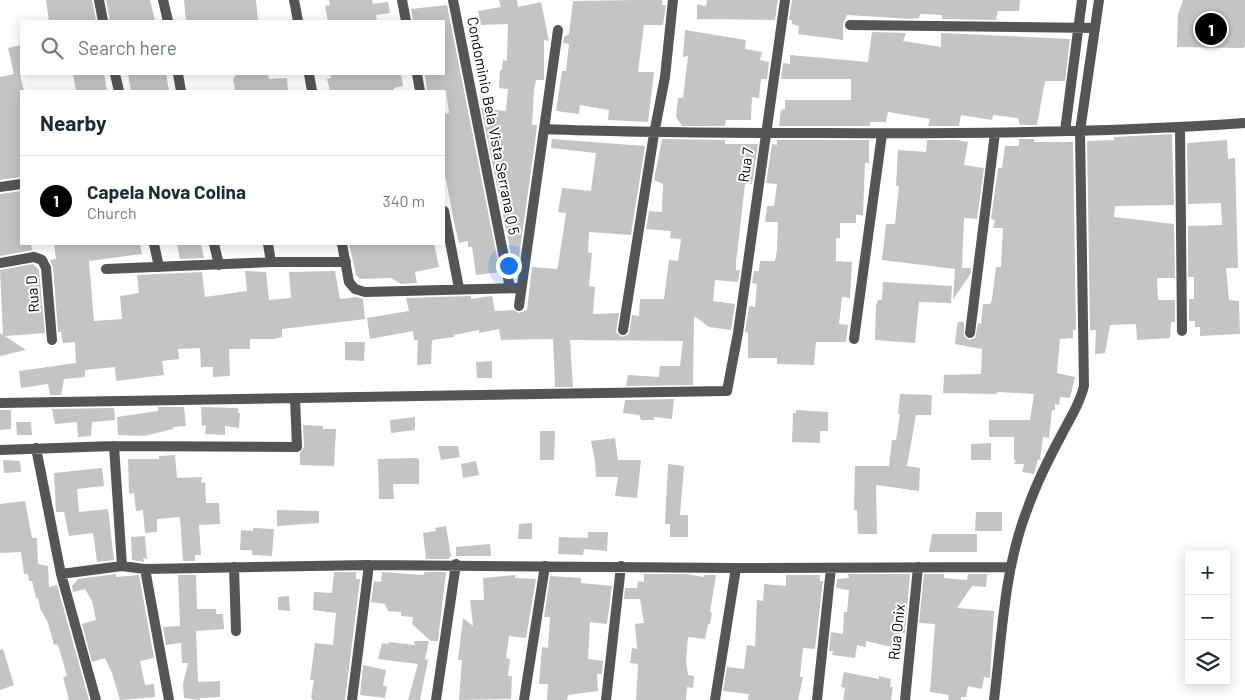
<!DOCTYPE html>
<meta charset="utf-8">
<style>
:root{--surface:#fff;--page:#f6f6f7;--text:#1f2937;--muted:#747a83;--line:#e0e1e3;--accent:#000}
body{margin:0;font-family:Barlow,sans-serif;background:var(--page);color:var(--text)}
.controls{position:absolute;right:15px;bottom:15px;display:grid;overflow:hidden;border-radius:0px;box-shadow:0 2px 12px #0003}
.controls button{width:45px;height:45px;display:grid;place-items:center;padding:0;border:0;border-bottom:1px solid var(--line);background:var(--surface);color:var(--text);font:25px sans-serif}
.you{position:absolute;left:508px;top:265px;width:18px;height:18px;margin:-12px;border:4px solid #fff;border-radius:50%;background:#1a73e8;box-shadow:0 0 0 8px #1a73e833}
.badge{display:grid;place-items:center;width:32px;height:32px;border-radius:50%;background:var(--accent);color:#fff;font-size:16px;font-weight:700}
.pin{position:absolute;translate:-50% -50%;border:2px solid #fff;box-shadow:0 1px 5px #0006}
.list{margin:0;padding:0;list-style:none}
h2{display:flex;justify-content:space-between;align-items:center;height:65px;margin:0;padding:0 20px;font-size:21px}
h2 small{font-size:16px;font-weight:400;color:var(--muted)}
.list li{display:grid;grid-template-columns:32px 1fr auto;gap:15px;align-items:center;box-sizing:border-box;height:90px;padding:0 20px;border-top:1px solid var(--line)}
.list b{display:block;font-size:19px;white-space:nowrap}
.list p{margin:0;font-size:16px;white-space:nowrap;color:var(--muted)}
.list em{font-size:16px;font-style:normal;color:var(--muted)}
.icon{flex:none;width:28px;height:28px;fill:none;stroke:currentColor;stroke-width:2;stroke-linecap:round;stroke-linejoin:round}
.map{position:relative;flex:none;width:1245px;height:700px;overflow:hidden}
.search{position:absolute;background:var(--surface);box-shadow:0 2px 12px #0003;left:20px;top:20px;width:425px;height:55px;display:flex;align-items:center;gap:12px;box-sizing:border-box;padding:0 18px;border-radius:0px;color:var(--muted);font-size:19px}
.panel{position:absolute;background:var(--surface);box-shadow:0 2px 12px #0003;left:20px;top:90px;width:425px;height:155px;border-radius:0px}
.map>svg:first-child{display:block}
.building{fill:#c4c4c4}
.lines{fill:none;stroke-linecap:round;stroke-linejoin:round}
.street{stroke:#555;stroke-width:10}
.labels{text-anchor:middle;stroke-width:4;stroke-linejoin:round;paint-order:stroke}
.street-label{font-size:15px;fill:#000;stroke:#fff}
</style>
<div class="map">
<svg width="1245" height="700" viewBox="0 0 1245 700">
<rect width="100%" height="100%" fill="#fff"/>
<!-- building -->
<path class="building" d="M46,0H92L96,21H49Z
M106,0H150L155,21H110Z
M184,0H256L258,21H186Z
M329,0H372L373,4L388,2L390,13L376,15L377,21H328L325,6L330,5Z
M499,0H517L518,7L541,2L549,41L544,40V80H536L534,91L532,125H537L535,143L516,278L481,108L506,111L508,89L499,88L500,70H502L503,60L507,61L508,24L481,25L478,11L501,7Z
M637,0H662V5H666L663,25H644L638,72H654L648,122L608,120L609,110L580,105L579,114L556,111L562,71H566L569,44L563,43L564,37L569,34L573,1Z
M707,0H778L775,20L697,19V4L706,6Z
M792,0H1020L1019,11H998L996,20L942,19V15L920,14L919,18L910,19L847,15L843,24V40L798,34L799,26L792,24V20H789Z
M1183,0H1245V46L1243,48L1177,47L1178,14Z
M447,5L500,272L476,275L472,247H468V241L459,243L454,222L444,169V114L449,113L446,91H427L425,74H444V21H413L411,9Z
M685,30L746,40L745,49L762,52L760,60L769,62L767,79H761L759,98L752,97L751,120H726L725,126H682L676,117L678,98H683L688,56L683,57Z
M872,32L906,33L903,41L941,47V33L1070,39L1065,81H1045L1037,125H1020L1018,118L993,115L992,120L961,115L959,126H928L930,119L888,112L886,122H870V126H779L781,110L785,109V100H851V79H781L783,63L790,64V55L868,62Z
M21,45V79L24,91H21V177L0,180V77L14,74L8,48Z
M73,74H104L107,91H76Z
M128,74H166L169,91H131Z
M235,74H268L269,79L287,78L288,91H235L233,78L235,77Z
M330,74H401L403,86L394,88V91H330L327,79L331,78Z
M1172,134L1174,205L1115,206L1114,217L1174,224L1175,278H1157L1158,300H1175V322H1171L1170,338L1137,340L1136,324L1110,325L1105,353L1095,354L1096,330H1090L1087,141L1114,140V137Z
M552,139L645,146L631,235L589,232L588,252L592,253L589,286L595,287L593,314L619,313L616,332L622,337L629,334L632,315L639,316L640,299H664L669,260L678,261L681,239L670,238L671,231L646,229L649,211L662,212L663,184L654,180L662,139L725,140V144H758L752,184H745L736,263V270H740L738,282L715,280L713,301L735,304L731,330L709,327L694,316L693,385L626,386L628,375L659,377L660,366H680L683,341L570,340L573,387H555L553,339L501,340L499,329L479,333V330L454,335V337L432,340L431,364L417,365L418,340H414L413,331L370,339L367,318L409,311L406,298L471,296V299L492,296L495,311L514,310L519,313L527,310L532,267L557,269L558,266L566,213L558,212L562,188L591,191L596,153L551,148Z
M1019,139H1034V142H1073L1076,330H1073V338L1060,339L1057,373L1075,377L1070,398L1060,397L1059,405L1055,404V410H1052L1049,438L1043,437L1040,460L1038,459L1034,474L1022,472L1024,464H1014L1016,460H1014V437H989V420H1030L1034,394L998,392L996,394L943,393L944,375L981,374L982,349L955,344L957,327L958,322H964V336L969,340L975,338L978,323L981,324L983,304H990L992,299L996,267H1001L1003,228H993L995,220L991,219L998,168H1002L1005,146H1019Z
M777,140H869V163H865L863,215H856V223H840V238H836V261L852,262L850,298L842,297L839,324L848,325L846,342H816L814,365L777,364V358H748V333L745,332L749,306L755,307L757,284L752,283L754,271H759L760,261H775L777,250L778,222H765L767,206H774L777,184L766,183L772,144L777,145Z
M927,140H957L968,142L964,165L984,168L977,219L964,218L962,268H971V273L953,300L955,269L882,260L886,224H895L899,186H896L898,150L926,152Z
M1227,140L1228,159L1235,158L1238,268H1226L1229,300L1239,301L1240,334L1200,336V327H1195V321H1189V299H1194V277H1188V226L1222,225L1221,203L1188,204L1187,143Z
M21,191V244H31L32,250L0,256V194Z
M54,244H140L142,254L89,261L94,321L122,319L120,296L139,293L137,275L202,272L205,297L247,291L245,271L266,272L269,300L291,298L289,272L335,271L340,299L356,297L363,299L365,319L282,329V337L274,339H250V349H229L230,376L213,377V367H201L200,348L178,349L179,359L162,361L164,375L116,381L115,367L85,370V377L64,379L61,395H50L48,384L21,388L19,371L76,363L75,342L63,343L61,332H58L53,267L50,260L56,259Z
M177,244H201L204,258L180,259Z
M349,244H434L439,267L415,272L417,283L401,284L391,278L360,279L356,275Z
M33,264L39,270L45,333L5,336L26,350L0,356V333L3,335L0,270Z
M883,282L952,286L951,303L919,302L915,343L875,340L876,305L878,300H882Z
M345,342H365L364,361L345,360Z
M492,361V378H477L476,362Z
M900,394L932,395L931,415H916L907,466L920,468L919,491L876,485L877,534H858L857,510H854L855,466H889L892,440H896L900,414H898Z
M674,399L672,419L654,417V420H641L639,415L623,413L625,400Z
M158,407H184L186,426L173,427V429L144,436L118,435L117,417L158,411Z
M201,407L238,408V413H240L239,428L225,426V435L205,434L206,425L202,426Z
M114,408L115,420L92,422L91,436L78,437L77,422L55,424L52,409Z
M0,410H11V429L0,430Z
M796,410L828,412V431H820V443L792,442L793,413H796Z
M415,417V430L391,433L390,420Z
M16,422H31L32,435H17Z
M303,425L323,426V429H336L334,466L300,465V453L304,447Z
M540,431H555L554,460H540Z
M615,438L618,460H641L637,498L615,496L618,477H596L595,461L591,441Z
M991,443V460H971V444Z
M438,446H458L460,457L441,460Z
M175,455L177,478L202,477L201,483L205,482L206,503H219L220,524L199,525L201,555H195V561H183L180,517L157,519V532L145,533L143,510L136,511L134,493L129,494L128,459H159V456Z
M416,458L419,459V484H393L394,499H379L378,459Z
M3,460L20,461L21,472L4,473Z
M476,461L479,475L463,478L461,464Z
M668,464L684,466L680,515H688V537H670V524H665Z
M102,468L104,486L77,489L79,512L108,509L114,560L97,562L93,533L69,536L64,512H56L54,473Z
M25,501L32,538H37L38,564L48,566L49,587L57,585L89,700H69L63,677L67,676L59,648L57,644L54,645L48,623L40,608L38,598H36L32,581H29L28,574H24L21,552L0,553V504Z
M277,510L319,511V523L277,526Z
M976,512H1002V531H975Z
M532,523V539H518L519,524Z
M446,526L451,556L448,559H426L423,533L436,531L435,528Z
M253,528L274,529L272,556L252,555V550H240L241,530L253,531Z
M588,532H608L607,551L584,549L583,555L558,554L559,537L588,538Z
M932,534H977V552H929Z
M145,536L147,559L143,558L144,562L132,560L131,537Z
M490,544L491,556H456V547Z
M334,572H356V579H360L345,700H313L311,697L314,680H310L315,643L333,645L336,613L313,610L314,592L332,593Z
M382,572L423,575L425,572H446L438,641H431L412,624L413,617L401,616V612L388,611L385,604L371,602L374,581L381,582Z
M116,574V577L139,575L154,658L140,661L145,685L154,684L155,697L120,700L112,673L105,658L92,662L82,624L96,620L92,601L85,589L73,592L72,586L78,579Z
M644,574H688L703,577L705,575H716L710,612L712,613L710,624H708L705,639L688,637L686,661L688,675L694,676L693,688L687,687L686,700H636L638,664L630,663L632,648L637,649L635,624L644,623L640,599H624L625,588H637L638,581L644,582Z
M848,574H910L905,633H899L896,648L866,641V647L857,645L855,658L832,655L833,651H829L831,632L843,634L844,612H847L849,590L836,588L837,579L849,578Z
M924,574H944V578L967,580L968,574H987L986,587L972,586L957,608L994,611L990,678L984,677L982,689L968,686L966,697H961V700H948L949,695L930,692L935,624L919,623Z
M178,575H196L197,609H216V614H223L224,629L196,631L198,682L220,681V697L200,698V700L184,698L183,684L188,663H182L181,643L166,645L163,627L180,626Z
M515,575V578L536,579L526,638L509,636L506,658L510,659L508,676H512L511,699L459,700L462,660H458L463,618L473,626L470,600H484L483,578Z
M786,575H820V581H823L815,649L803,648L800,677H803L798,700H748L749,694L723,691L727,667L744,669L747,645L755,646L757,600L763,601L764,584L786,586Z
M550,576L581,578V583L612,586L607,624L590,622L588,659L603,661L602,674H597L598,691L568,695L567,700H547L548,684H539L542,647L548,648L550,617H544Z
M289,596L290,611L278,610V597Z
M414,641H429L425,659L428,660L420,700H408L418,664L378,659L382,643L388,644L389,642L415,645Z
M3,649L14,685L0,690V650Z
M363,665L386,670L383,686H387L385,698L360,695Z
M844,672L879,679V676L891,679L890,687H893L891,700H843L845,688L841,687Z"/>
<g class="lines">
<!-- street -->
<path class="street" d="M99,0L103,21
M163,0L168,21
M294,0L298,21
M402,0L406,21
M453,0L510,288
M850,25L1095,28
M115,74L119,91
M178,74L181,91
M309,74L312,91
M417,74L420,91
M1180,128L1182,331
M545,129C639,133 732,133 825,133C965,134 1106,133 1245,123
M1065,131L1082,0
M0,187L21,184
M444,211L459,288
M154,244L159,267
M214,244L219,265
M268,244L271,262
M342,244L349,282L355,289L365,292L516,288
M0,263L34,257L42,260L46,268L52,340
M106,269L271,262H346
M519,306L558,30
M623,330L654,134L665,77L673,0
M970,333L995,133
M854,339L882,134
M0,403L727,391L738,333L785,0
M114,446L122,566
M36,448L61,574L96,700
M0,450L114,446L297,447L295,398
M234,567L236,631
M145,569L169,700
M61,574L122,566L145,569L369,565L736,568L1011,567
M352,700L369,565
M436,700L456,564
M524,700L545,566
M606,700L621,566
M715,700L736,568
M817,700L831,568
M905,700L918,567
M994,700C1002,637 1004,569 1027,510C1036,484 1049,458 1062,434C1070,418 1080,404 1084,386L1080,131L1099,0"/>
</g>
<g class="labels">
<!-- street labels -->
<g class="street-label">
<text transform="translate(493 126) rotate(79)" y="5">Condominio Bela Vista Serrana Q 5</text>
<text transform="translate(746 165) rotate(-82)" y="5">Rua 7</text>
<text transform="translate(33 294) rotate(-95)" y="5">Rua D</text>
<text transform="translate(897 632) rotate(-84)" y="5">Rua Onix</text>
</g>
</g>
</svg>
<div class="controls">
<button>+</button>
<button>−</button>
<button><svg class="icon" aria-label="layers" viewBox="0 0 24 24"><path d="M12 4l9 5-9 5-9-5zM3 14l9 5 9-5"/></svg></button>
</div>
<div class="you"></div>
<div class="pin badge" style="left:1211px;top:29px">1</div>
<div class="search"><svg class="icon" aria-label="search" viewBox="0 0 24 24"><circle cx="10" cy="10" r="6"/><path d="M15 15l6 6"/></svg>Search here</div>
<section class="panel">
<h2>Nearby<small></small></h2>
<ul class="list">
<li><span class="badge">1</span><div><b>Capela Nova Colina</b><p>Church</p></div><em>340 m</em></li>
</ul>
</section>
</div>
